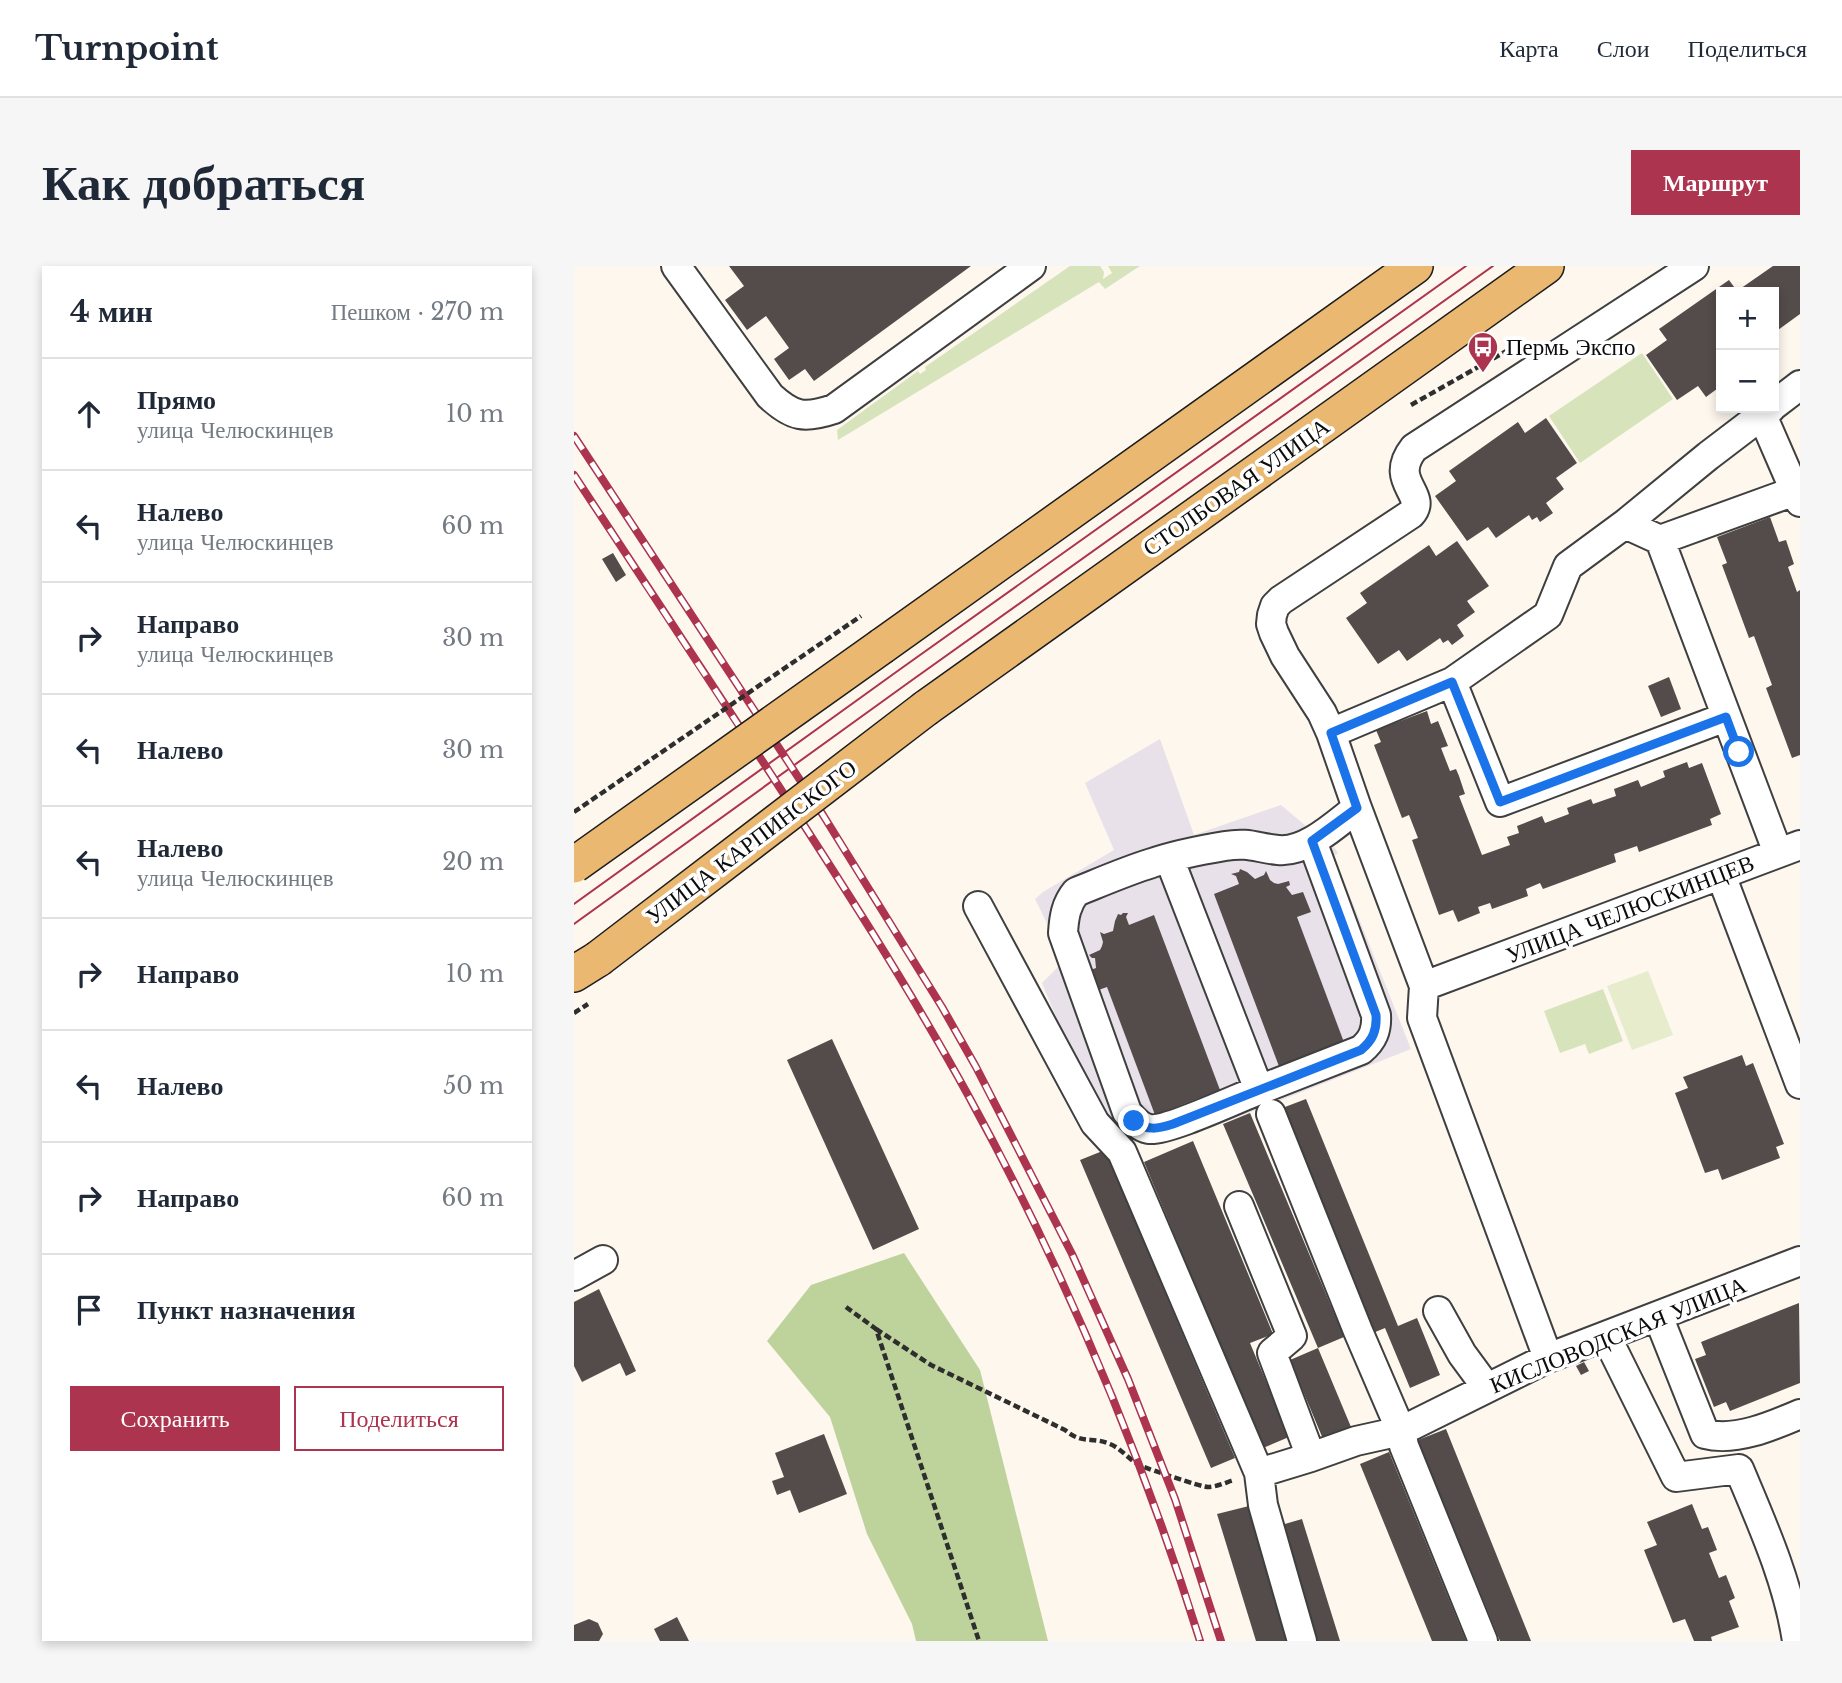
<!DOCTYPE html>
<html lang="ru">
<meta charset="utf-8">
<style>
:root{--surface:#fff;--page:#f6f6f7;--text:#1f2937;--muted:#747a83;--line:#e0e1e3;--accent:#ad344e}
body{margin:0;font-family:"Libre Baskerville",serif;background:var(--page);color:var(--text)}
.controls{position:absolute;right:21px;top:21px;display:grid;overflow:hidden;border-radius:0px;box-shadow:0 4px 10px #0003}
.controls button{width:63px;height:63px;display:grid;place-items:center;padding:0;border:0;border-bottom:2px solid var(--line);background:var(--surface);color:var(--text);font:35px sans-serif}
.stop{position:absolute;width:21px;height:21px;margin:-16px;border:5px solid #1a73e8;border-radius:50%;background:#fff}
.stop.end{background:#1a73e8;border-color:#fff;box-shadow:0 2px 7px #0008}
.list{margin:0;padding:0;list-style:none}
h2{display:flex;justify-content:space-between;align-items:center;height:91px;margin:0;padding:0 28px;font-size:30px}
h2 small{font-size:23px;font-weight:400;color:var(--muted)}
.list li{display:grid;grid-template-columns:46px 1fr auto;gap:21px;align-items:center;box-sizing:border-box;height:112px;padding:0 28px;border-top:2px solid var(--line)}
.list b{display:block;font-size:26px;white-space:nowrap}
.list p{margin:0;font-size:23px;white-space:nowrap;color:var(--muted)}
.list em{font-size:23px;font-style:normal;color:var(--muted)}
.actions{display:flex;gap:14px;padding:21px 28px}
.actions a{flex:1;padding:16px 0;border:2px solid var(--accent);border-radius:0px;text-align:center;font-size:24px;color:var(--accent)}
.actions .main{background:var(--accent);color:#fff}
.icon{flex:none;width:38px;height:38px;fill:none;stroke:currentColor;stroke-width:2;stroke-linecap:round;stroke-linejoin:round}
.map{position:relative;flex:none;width:1226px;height:1375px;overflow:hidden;border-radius:0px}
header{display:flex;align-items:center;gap:42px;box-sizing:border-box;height:98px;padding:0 35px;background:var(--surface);border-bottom:2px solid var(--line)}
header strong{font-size:33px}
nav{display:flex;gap:38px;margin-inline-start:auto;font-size:24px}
.intro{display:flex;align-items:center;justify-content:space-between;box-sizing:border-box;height:168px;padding:0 42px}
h1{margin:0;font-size:49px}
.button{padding:18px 32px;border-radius:0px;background:var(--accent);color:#fff;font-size:24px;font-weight:700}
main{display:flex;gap:42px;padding:0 42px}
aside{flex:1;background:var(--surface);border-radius:0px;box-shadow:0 4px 10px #0003}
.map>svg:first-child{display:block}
.industrial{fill:#e8e1ea}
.green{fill:#d7e4bb}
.forest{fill:#bed39c}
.pitch{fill:#e6eccc}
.building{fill:#544c4a}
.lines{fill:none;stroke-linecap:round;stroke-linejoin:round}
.minor-casing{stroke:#3f3f3f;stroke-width:32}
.major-casing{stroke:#1d1d1d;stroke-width:38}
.path{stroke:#2e2e2e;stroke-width:4.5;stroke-dasharray:7 3.5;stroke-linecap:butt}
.minor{stroke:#fff;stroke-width:28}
.major{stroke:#eab871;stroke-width:35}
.tram{stroke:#ad344e;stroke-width:2}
.rail-casing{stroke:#ad344e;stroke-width:8}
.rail{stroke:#fff;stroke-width:5;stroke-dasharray:16;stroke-linecap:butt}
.major-bridge-casing{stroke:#1d1d1d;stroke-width:38;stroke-linecap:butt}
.path-bridge{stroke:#2e2e2e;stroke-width:4.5;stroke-dasharray:7 3.5;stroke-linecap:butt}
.major-bridge{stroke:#eab871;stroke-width:35}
.route{stroke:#1a73e8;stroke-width:9}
.labels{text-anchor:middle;stroke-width:7;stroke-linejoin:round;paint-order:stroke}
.poi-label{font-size:23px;fill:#0c0c0c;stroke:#fff;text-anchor:start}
.street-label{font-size:23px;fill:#0c0c0c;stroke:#fff}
</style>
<header>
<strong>Turnpoint</strong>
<nav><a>Карта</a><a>Слои</a><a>Поделиться</a></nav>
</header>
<div class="intro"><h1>Как добраться</h1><a class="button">Маршрут</a></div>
<main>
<aside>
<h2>4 мин<small>Пешком · 270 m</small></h2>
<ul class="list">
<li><svg class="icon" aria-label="ahead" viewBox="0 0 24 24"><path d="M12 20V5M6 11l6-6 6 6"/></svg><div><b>Прямо</b><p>улица Челюскинцев</p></div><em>10 m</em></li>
<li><svg class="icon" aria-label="left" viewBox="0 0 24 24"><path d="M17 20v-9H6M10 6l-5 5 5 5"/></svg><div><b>Налево</b><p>улица Челюскинцев</p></div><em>60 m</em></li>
<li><svg class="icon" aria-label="right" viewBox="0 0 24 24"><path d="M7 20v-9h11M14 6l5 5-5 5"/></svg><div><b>Направо</b><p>улица Челюскинцев</p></div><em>30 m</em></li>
<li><svg class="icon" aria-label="left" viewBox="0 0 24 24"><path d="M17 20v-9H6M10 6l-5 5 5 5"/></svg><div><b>Налево</b></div><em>30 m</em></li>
<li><svg class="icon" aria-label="left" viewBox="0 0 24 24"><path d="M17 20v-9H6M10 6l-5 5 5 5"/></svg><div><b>Налево</b><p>улица Челюскинцев</p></div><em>20 m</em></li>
<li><svg class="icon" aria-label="right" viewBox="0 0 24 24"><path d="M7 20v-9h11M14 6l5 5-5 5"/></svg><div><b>Направо</b></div><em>10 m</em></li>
<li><svg class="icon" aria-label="left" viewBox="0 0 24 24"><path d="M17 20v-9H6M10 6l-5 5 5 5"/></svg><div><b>Налево</b></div><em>50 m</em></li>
<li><svg class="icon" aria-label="right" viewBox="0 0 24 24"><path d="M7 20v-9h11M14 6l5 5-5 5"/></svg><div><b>Направо</b></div><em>60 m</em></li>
<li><svg class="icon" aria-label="arrive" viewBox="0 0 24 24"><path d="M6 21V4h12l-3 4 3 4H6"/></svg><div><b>Пункт назначения</b></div></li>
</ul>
<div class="actions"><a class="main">Сохранить</a><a>Поделиться</a></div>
</aside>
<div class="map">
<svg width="1226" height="1375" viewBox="0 0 1226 1375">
<rect width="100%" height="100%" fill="#fdf7ee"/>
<!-- industrial -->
<path class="industrial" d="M586,473L620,569L707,539L758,582L760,581L764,587L760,590L837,783L636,862L556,877L519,840L468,717L491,694L461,633L469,626L540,584L511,517Z"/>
<!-- green -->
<path class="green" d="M496,0H526L530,6L529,13L538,7L534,0H566L531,23L525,16L264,174L263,164L344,105L346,108L352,104L351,101Z
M1068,87L1099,133L1006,197L975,150Z
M1029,723L1049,775L1015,788L1011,778L986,787L970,745Z"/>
<!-- forest -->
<path class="forest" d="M330,987L406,1104L474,1375H342L338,1358L293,1268L256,1151L193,1075L237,1019Z"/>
<!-- pitch -->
<path class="pitch" d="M1074,705L1099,769L1058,784L1033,720Z"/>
<!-- building -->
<path class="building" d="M155,0H397L240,115L231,103L215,114L200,93L215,82L192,50L173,64L151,34L170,20Z
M1199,0H1226V48L1200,67V26H1147V120L1132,131L1124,120L1103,134L1072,89L1093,74L1085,63L1155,14L1163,25Z
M972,152L1003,197L982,212L990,223L972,237L979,247L966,256L963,251L958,254L955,249L922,272L914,261L893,275L861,230L882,215L875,205L944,156L951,167Z
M1196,251L1205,276L1212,274L1220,298L1214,301L1223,326L1226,324V489L1218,492L1192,422L1198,419L1180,370L1175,372L1148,299L1153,297L1143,271Z
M883,275L915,320L893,335L901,346L883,359L890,370L878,379L874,374L869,377L866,372L833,395L825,384L804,398L772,352L793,337L786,327L855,279L862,290Z
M39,287L52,309L42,316L28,293Z
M1095,411L1107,443L1087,451L1074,420Z
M853,445L857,458L864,455L874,480L867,482L876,505L882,503L885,510L891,528L885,530L908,589L936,579L933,571L945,567L943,560L968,550L971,557L995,548L993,542L1017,533L1019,538L1042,530L1040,523L1064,514L1067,521L1091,511L1089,505L1113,496L1115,502L1128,497L1147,548L1136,553L1138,559L1065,586L1063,580L1040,588L1042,596L969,623L966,617L952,623L954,630L918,643L916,637L904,641L906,647L884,656L879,644L865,649L838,574L844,572L835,549L828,552L800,479L807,476L802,464Z
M666,603L673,606L681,613L690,609L692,605L696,614L700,617L704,618L715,615L716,619L712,621L718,629L729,626L737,646L723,651L771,779L706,803L640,628L665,618L662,610L657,608L665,606Z
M549,647H554L552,651L555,659L580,649L646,824L581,849L533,721L519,726L511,706L522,702L521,692H518L515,689L526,684L528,680L529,676L526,666L530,668L539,665L541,655L544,648L547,649Z
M258,773L345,963L299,984L213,794Z
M1168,789L1172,800L1179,797L1210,878L1202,881L1206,892L1148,914L1144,903L1131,907L1101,827L1114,822L1109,811Z
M732,833L824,1060L843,1052L866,1109L836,1122L811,1062L794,1069L703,844Z
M676,847L770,1071L744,1082L649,858Z
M619,875L699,1068L676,1077L715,1171L689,1182L570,896Z
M531,884L661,1192L637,1202L506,894Z
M25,1023L62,1105L52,1110L46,1097L8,1116L0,1100V1036Z
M1225,1037L1226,1117L1156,1145L1152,1136L1140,1141L1121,1093L1132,1089L1127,1076Z
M744,1082L777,1161L749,1173L716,1094Z
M1010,1096L1015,1105L1007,1109L1002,1100Z
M872,1163L957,1375H926L844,1174Z
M250,1168L273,1228L225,1247L216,1224L203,1229L198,1215L210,1211L201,1187Z
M815,1186L892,1375H858L786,1198Z
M1118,1238L1128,1263L1134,1261L1143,1284L1135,1287L1145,1312L1152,1309L1161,1332L1155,1335L1165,1361L1137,1371L1138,1375H1120L1111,1353L1099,1357L1070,1284L1083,1279L1073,1256Z
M675,1240L716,1375H682L643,1248Z
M728,1253L766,1375H740L704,1260Z
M103,1351L115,1375H86L80,1363Z
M15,1353L24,1357L29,1368L25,1375H0V1359Z"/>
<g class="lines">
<!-- minor casing -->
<g class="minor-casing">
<path id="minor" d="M102,0L196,130C219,151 230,153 260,143L457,0
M1200,139L1226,119
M1188,149L1221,225
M1051,258L1134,190L1197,142
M878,416L926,536L1152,451
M757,467L878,416L974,349L994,300L1051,258L1086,274
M1204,587L1086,274L1221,225L1226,236
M595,592L685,824C664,832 592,866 575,863C565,861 559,853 553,846L489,667C490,651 492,638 502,626C527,616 552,605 578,597C601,589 627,584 651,580C675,576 683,582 704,584C732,587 762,558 783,542
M1147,609L1226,818
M404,640L521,857L548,886L685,1207L737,1191
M850,720L1226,579
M685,824L787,784C799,774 803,764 802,749L738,575
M697,848L784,1065L827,1165L830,1180L909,1375
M665,940L718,1070L698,1087L737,1191L782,1175L827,1165L974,1092L1226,995
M0,1010L29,994
M864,1045L888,1088L913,1122
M1084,1050L1131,1168C1161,1176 1198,1160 1226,1148
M1032,1070L1102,1211L1165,1203C1188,1258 1214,1315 1223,1375
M974,1092L848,752L850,720L783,542L757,467L748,447L711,390L700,367L697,358L698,349L701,340L707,334L837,248C855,228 813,216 840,182L1120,0
M685,1207L689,1239L728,1375"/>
</g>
<!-- major casing -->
<g class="major-casing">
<path id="major" d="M308,380L841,0
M352,442L972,0
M0,708L24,693"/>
</g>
<!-- path -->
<path class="path" d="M837,139L936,83
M0,747L14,738
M272,1041L302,1063L405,1375
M302,1063L357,1099L491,1164C509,1179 517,1170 536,1178C548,1183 555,1194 567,1200C575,1203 627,1221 634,1221C642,1221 653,1216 660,1214"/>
<!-- minor -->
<use href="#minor" class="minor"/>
<!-- major -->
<use href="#major" class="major"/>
<!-- tram -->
<path class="tram" d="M0,638L325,404L892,0
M0,658L334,417L919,0"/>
<!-- rail casing -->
<g class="rail-casing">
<path id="rail" d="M0,170L249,549L368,741L402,801L498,988L554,1113L601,1233L647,1375
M0,209C64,306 127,403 191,499C261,607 332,716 394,829C489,1002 567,1186 626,1375"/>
</g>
<!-- rail -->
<use href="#rail" class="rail"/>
<!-- major-bridge casing -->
<g class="major-bridge-casing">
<path id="major-bridge" d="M0,599L308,380
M24,693L352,442"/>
</g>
<!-- path-bridge -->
<path class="path-bridge" d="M0,546L287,350"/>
<!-- major-bridge -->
<use href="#major-bridge" class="major-bridge"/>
</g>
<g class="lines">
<!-- route -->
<path class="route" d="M560,855C574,865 583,863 599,858L787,784C799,774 803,764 802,749L738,575L783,542L757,467L878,416L926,536L1152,451L1165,486"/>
</g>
<!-- icons -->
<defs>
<g id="bus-pin" transform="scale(1.575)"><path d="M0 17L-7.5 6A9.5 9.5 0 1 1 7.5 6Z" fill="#ad344e" stroke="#fff"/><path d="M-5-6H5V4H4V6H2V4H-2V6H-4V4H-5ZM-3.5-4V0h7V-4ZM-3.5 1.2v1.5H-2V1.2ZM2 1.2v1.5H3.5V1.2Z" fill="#fff"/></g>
</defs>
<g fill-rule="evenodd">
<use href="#bus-pin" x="909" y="81"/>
</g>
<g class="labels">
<!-- poi labels -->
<g class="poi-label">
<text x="932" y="89">Пермь Экспо</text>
</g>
<!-- street labels -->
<g class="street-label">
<text transform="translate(662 221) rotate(-35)" y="8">СТОЛБОВАЯ УЛИЦА</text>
<text transform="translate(177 576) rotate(-37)" y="8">УЛИЦА КАРПИНСКОГО</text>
<text transform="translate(1056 643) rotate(-21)" y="8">УЛИЦА ЧЕЛЮСКИНЦЕВ</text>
<text transform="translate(1044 1069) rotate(-22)" y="8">КИСЛОВОДСКАЯ УЛИЦА</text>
</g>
</g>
</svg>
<div class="controls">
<button>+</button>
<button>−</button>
</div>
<div class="stop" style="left:1165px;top:486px"></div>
<div class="stop end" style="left:560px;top:855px"></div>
</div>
</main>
